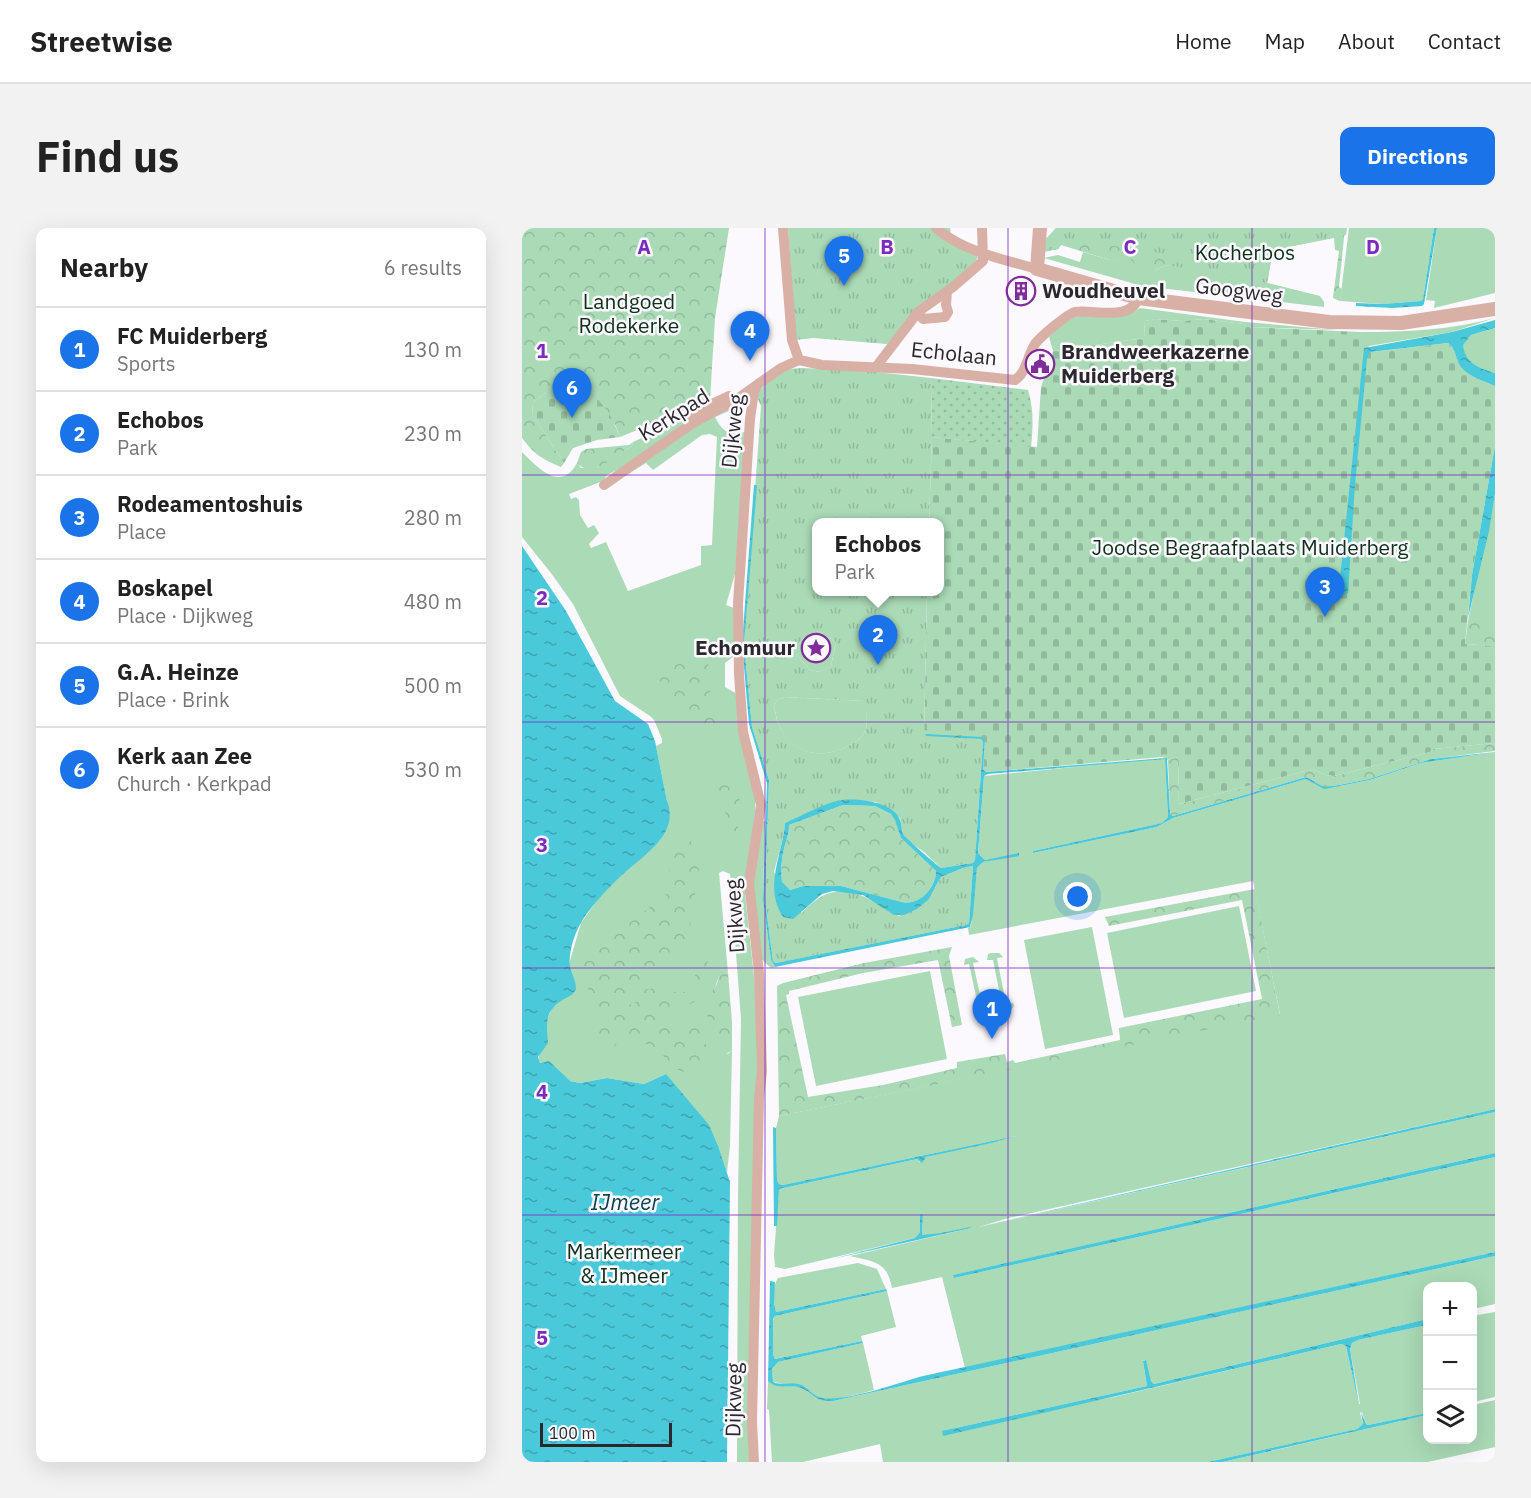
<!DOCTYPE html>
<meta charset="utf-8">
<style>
:root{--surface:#fff;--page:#f2f2f2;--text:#222;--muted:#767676;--line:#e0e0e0;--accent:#1a73e8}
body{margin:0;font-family:"IBM Plex Sans",sans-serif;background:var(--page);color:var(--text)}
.controls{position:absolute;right:18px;bottom:18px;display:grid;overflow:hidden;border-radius:12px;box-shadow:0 6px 24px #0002}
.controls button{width:54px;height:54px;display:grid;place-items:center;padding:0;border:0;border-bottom:2px solid var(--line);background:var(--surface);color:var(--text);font:30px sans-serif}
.scale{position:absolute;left:18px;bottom:15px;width:132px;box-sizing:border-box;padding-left:6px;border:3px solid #2b282d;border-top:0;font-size:16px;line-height:21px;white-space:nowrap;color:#2b282d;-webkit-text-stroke:4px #fbf8fe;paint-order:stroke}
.you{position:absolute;left:556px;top:669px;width:21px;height:21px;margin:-15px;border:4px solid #fff;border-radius:50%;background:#1a73e8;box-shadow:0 0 0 9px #1a73e833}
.badge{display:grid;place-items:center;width:39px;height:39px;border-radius:50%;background:var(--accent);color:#fff;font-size:20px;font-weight:700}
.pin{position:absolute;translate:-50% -50px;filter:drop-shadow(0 2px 3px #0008)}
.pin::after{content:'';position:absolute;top:32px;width:21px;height:18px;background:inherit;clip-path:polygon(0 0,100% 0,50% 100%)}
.popup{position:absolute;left:290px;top:290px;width:132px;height:78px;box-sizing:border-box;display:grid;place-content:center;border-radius:12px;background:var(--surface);filter:drop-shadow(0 2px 4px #0005);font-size:20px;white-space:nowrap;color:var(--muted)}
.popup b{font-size:22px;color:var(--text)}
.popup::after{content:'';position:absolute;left:50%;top:100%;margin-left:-12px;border:12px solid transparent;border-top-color:var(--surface)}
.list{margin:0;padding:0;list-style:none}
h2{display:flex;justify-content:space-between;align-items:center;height:78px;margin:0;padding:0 24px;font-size:26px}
h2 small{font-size:20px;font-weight:400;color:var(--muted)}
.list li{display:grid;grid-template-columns:39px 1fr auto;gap:18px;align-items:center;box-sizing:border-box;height:84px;padding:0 24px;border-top:2px solid var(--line)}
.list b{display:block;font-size:22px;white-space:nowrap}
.list p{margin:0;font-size:20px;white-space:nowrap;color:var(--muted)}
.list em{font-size:20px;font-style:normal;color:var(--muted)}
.icon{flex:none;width:33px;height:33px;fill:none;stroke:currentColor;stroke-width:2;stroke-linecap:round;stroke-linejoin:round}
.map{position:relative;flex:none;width:973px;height:1234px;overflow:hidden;border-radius:12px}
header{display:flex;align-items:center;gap:36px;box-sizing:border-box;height:84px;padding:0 30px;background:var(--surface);border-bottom:2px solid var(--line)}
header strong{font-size:28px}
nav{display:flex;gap:33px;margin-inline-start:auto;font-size:21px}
.intro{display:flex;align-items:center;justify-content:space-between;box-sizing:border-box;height:144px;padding:0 36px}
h1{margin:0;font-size:42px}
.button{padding:15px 27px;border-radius:12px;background:var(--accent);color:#fff;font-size:21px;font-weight:700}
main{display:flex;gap:36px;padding:0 36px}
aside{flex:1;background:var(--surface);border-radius:12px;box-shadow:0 6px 24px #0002}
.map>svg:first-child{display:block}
.grass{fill:#aadab6}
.forest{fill:url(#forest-crowns)}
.cemetery{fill:url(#cemetery-stones)}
.park{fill:url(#park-tufts);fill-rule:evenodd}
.garden{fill:url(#garden-dots)}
.water{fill:url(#water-ripples);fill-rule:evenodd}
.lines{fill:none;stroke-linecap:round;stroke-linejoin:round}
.minor{stroke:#d9b0a6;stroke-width:10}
.tertiary{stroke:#d9b0a6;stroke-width:14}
.grid{fill:none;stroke:#7b2cbf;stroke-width:1.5;stroke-opacity:0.55}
.labels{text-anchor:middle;stroke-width:5;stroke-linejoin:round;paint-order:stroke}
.park-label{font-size:21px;fill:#0f311b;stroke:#fbf8fe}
.poi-label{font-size:21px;font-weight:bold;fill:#2b282d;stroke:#fbf8fe;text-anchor:start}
.street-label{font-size:21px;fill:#2b282d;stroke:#fbf8fe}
.water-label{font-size:22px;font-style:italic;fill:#0a444c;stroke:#fbf8fe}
.grid-label{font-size:20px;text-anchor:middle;font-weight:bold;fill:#7b2cbf;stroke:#fbf8fe;stroke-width:5;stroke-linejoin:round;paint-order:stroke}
</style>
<header>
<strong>Streetwise</strong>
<nav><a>Home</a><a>Map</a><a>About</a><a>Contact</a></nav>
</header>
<div class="intro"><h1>Find us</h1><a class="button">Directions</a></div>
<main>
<aside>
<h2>Nearby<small>6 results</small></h2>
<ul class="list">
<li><span class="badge">1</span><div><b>FC Muiderberg</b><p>Sports</p></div><em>130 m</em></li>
<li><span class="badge">2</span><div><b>Echobos</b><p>Park</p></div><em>230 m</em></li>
<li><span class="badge">3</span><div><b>Rodeamentoshuis</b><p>Place</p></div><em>280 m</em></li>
<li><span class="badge">4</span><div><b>Boskapel</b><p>Place · Dijkweg</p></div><em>480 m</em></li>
<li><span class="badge">5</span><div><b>G.A. Heinze</b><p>Place · Brink</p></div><em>500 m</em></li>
<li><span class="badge">6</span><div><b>Kerk aan Zee</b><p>Church · Kerkpad</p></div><em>530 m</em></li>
</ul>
</aside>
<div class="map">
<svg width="973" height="1234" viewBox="0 0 973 1234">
<defs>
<pattern id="forest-crowns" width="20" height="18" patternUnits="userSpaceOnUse" patternTransform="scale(1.5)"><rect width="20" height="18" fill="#aadab6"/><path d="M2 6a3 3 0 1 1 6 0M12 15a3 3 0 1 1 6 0" fill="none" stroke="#92bb9d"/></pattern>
<pattern id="cemetery-stones" width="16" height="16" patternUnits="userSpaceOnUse" patternTransform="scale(1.5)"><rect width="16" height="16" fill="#aadab6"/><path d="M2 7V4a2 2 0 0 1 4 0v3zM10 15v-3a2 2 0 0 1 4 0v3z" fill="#92bb9d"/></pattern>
<pattern id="park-tufts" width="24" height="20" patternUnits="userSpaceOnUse" patternTransform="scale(1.5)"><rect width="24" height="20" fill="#aadab6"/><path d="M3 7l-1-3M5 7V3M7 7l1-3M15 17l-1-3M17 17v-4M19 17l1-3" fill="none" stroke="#92bb9d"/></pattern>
<pattern id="garden-dots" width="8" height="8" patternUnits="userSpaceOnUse" patternTransform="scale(1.5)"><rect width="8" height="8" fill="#aadab6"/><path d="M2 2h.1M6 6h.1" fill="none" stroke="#92bb9d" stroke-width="1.8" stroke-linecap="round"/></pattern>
<pattern id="water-ripples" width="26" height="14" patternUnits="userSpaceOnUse" patternTransform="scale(1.5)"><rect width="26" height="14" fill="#4ac9da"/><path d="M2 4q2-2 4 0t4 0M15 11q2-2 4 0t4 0" fill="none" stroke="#3ea3b1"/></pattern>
</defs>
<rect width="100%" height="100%" fill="#fbf8fe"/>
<!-- grass -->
<path class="grass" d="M827,0H912L901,71L899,73L861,76L818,73Z
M915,0H973V65L912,80L913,73L904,72Z
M561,24L588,32L602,30L608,31L633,42L645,37L738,53L798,68L802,74V79L620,58L522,30L536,27L558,34Z
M618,80L723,94L815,102L725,99L722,96L681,91L661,93L634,91L623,93L622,110L531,123L527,109C534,102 543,92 553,89C574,82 598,94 618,80Z
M973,90L930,104L847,118L840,128L839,104C884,104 929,102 973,90Z
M973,100V145C957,140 943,135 940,117L949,107Z
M227,169L226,179H216L193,189C202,207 207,205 225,204L213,346L204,377L212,380V428L203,435V459L215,466L233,568V584L223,666L236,785L230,1234H215L216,968L219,791L208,646L201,643L197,645L206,745L199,741C191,771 178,783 194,813C198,820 198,822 206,826L210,822L208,918L205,944L144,846L122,856L85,850L58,855L48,853L16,833L24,795L47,736L59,695L145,573L134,518L140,515V511L132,492L128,488L98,468L51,376L29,345L0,309V224C16,240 39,265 55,235L59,240L76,239L110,218L111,214L202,173L97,241L85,247L81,253L47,266L49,271L54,269L57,272L58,287L66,300L72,297L77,305L67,316L69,320L84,314L106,363L179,337V318L190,317L195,209L188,206L180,207L131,242L124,235L103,248L180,192Z
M973,266V393H946Z
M296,403L314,414L309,438L298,444L288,442L274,426C274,411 284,409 296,403Z
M262,469L344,473C344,481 346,492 344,501C341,510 332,515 324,519C297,532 269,525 257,497C254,491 254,484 252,479L255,472Z
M973,524V881L483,991L457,999L973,884V925L432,1047V1050L973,929V1024L443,1140L420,1049L370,1060C365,1033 352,1034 328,1028L449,1000L404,1008L400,1007L401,986H398V1004L393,1010L263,1041L253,1039L252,1027L257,961L395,931L398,934L404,929L503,906L261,957L257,956L255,952L254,900L257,888L758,786L731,653L447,707L446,700L449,698L455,640L461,634L498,626L463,632L456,625L462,548L643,530L646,589L640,595L511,623V625L635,599L651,590L784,551L798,558H818L848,552L899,535Z
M243,593L241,672L249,732L253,739L249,740L238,730L228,669L239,594Z
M717,678L734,763L602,790L585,705Z
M570,699L591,807L523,821L502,712Z
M469,725H477L481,729L475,730L484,776L491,775L492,778L487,784L481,785L476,782L475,778L480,777L471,732H465L466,726Z
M451,729L457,734L451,735L461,780L467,779L468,783L463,789L457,790L452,787L451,783L457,782L447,736L442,737L443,731Z
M408,743L425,831L294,858L276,769Z
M973,1028V1076L951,1081L950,1058H906L905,1091L632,1156L629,1153L623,1132L621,1133L625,1158L420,1203L592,1169L819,1116L824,1118L837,1176H838L828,1121L830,1115L836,1112L905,1097V1185L846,1197L844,1196L840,1184L838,1185L841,1196L835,1201L686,1234H361L358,1216L281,1234H250L247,1182L245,1181L246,1153C256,1162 269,1155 279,1160C293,1167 292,1173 311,1173Z
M336,1035L355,1041L364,1061L254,1084C251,1074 250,1059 256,1050Z
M365,1063L374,1099L339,1108L340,1113L253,1131L251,1126V1092L253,1088Z
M973,1084V1169L951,1174L950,1088Z
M341,1115L352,1162C335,1166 310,1176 292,1168C286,1165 284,1159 278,1157C268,1154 259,1158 251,1153L250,1141L256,1134Z
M973,1172V1219L906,1234H701L905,1187L906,1212H950L951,1177Z"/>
<!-- forest -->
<path class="forest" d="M0,0H207L193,90L188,172L98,209L93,196L24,164L11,175L10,186L42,235L39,239C20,231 13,227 0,210Z
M534,0H823L817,59L820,61L818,73L811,70L817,23L813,22L812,10L751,22L745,55L645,37L633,42L621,43L608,31L588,32L539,17L536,21L522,24L523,12Z
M111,214L110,218C96,226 69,252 55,235L59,224L64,221L107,217Z
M946,393H973V418L943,416Z
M184,426L191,459L185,469L198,496L186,507L165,500L171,489L136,451L142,441Z
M973,515V523L909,531L847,551L817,557L802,559L784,549L651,588L648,586L646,532L656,529L657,576L791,541L803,547L812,548L908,524L911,521Z
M201,550C223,558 219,586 215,605L207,611L204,609L202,593L205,576C200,567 192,563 194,551Z
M321,577L353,578L369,586L374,592L379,610L414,643C414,660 397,678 380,674L319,658H281L268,662L260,655C259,643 259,632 262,621C264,612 267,607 267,597Z
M167,606L177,642L168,698L177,713L151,726L122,756L99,775L77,782L68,771L61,732L147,664L148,611Z
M733,661L758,787L257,888L255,758L261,755L342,735L430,719L427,728L440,797L430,799L416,732L341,745L267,763V766L264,767L286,869L361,857L435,840V834L483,826L485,834L491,832L493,835L598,812L597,800L740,771L720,672L587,698L583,689Z
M182,733H185L190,740C189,754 180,773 164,778C159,779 150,778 146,783C143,786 142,792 147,795C155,800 166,789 175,792L182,814L193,829L179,832L164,844C148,842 144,826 131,819C121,813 109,811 98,808L92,820H78L71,808L90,790L94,783L114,774L120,762L140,759L145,760L147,764H163Z
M199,741L206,745L210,794V822L203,827C191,816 182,789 185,773C187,760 197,764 197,743Z"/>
<!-- cemetery -->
<path class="cemetery" d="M633,91L661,93L681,91L722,96L726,99L839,104L842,120L849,124L926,115C933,120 933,127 937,135C943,147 961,153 973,158V218L950,347L943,416L973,418V515L911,521L908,524L812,548L803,547L791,541L657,576L656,529L646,532L641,529L464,544L461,541L463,513L460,510L402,507L405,364H418V294H407L410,209L515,219L519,159L531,123L622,110L623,93Z
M47,155C76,165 87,181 98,209L75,212L51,220L42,235L10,186L11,175L24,164Z"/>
<!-- park -->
<path class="park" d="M266,0H428L430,16L456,29L450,39L365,116L291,110L274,112Z
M534,0H825L824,7L751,22L745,55L645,37V26L539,10V17L536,21L532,22L523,12Z
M280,140L344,143L409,150L410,209L407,294H294V364H405L402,507L459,511L461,514L453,632L451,635L419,640L402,624L385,612L381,606L378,590L354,574L319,572L263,595C262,611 256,627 252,644L280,685C314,646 341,667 377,688L413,660L419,649L441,640L451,638L447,695L444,697L255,735L251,733L243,672L247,552L230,499L222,416L239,178L234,167C249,149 256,141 280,140ZM296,403L314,414L309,438L298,444L288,442L274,426C274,411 284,409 296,403ZM262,469L343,473C344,481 346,492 344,501C341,510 332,515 324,519C297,532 270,525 257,497C254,492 254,485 252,479L255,472Z"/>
<!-- garden -->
<path class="garden" d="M409,150L506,162C512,182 511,199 509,219L410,209Z"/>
<!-- water -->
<path class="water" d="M912,0H915L902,76L900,78L870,80L834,78V75L861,76L899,73L901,71Z
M973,92V100L949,107L941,117C943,135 957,140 973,145V158C962,153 947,149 939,139C933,131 934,120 926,115L848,124L845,131L833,257L826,365L821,367L818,365L817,360L842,120L930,104Z
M973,218V266L967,303L946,390L950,347Z
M232,257H235L222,416L230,499L247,552L243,672L251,733L254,735L444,697L447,695L451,638L441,640L419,649L406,672L395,681L382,687H372L341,667L311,663L300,666L271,691L261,689C241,659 261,625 263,595C277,589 305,574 320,572C336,570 367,574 376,588C380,594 379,600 381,606C382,609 416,638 419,640L451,635L453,632L461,514L459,511L404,508L403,506L460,509L463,512L461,541L464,544L645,530L648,586L651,588L784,549L802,559L817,557L847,551L909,531L973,524L899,535L848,552L818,558L802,561L784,551L651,590L635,599L511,625V623L640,595L646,589L643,531L466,546L462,548L456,625L463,632L497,625V628L461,634L455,640L451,687L448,699L253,739L249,732L241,672L245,555L227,496L220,416ZM321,577L353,578L369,586L373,592L379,610L414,643C414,660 397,678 380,674L319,658H281L268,662L260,654C259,643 259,632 262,621C264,612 267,607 267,597Z
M0,318L44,383L93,473L126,496L133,513L145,573C158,606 122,627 101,646C88,658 67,680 59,695C52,706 46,726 48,739C50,747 54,753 54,761C51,767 48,768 42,771C23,782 24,794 26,815L16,829L18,835L27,833L48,853L58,855L85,850L122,856L144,846L187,897L196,918L208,954L205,1234H0Z
M973,881V884L456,999Z
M251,899L254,900L255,952L257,956L261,957L498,907L469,915L404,929L400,935L395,931L257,961L255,998H252Z
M973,925V929L432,1050L431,1047Z
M398,986H401L400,1007L419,1005L448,999L449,1000L310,1031L393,1010L398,1004Z
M973,1024V1028L311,1173C291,1173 294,1167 279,1160C268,1155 256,1163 246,1153L248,1053L253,1054L252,1075L254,1084L364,1061L365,1063L253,1088L251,1091V1126L253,1131L340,1113L341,1115L256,1134L250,1141L251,1153L253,1155C261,1157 268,1154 276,1156C286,1158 289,1168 300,1170C325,1174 375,1155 401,1148Z
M905,1091V1097L836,1112L830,1115L828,1121L837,1177L824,1118L819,1116L421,1208L420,1203L625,1158L621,1133L624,1132L629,1153L632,1156Z
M839,1184L844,1196L846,1197L905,1185V1187L718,1230L701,1234H686L835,1201L841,1196Z"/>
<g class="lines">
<!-- minor -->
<path class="minor" d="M261,0L270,112L277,132
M414,0C442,24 480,31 515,41
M396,84L401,91L423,89L426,84L424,77L425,63
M277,132L300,137L390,141L493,152C505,144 505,128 513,116C518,109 545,86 553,84C571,81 609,94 616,70
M354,139L396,84L431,59L461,33L460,0
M166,187L207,168
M82,257L171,195L215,171L259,140L277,132
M232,1234L230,1194L237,870L240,843L237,745L227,655L239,577L221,504L217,446L216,375L228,191L232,163L237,155"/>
<!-- tertiary -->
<path class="tertiary" d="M518,0L515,41L616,70L807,94L879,95L973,81"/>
</g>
<!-- grid -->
<path class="grid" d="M243,0V1234M486,0V1234M730,0V1234M0,247H973M0,494H973M0,740H973M0,987H973"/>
<!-- icons -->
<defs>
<g id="building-ring" transform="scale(1.5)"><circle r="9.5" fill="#fbf8fe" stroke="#802c9a" stroke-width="1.5"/><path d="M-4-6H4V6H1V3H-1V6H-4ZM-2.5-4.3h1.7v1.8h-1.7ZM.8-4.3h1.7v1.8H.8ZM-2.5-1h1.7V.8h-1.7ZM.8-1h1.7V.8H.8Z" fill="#802c9a"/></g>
<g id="civic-ring" transform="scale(1.5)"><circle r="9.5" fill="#fbf8fe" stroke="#802c9a" stroke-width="1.5"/><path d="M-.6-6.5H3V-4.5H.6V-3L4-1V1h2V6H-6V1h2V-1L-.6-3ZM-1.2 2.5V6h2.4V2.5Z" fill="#802c9a"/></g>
<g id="sight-ring" transform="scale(1.5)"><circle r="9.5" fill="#fbf8fe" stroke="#802c9a" stroke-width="1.5"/><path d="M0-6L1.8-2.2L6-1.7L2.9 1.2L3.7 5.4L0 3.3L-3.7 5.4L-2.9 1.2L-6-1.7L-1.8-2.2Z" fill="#802c9a"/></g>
</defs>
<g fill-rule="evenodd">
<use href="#building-ring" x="499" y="63"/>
<use href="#civic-ring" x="518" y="136"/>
<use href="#sight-ring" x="294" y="420"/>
</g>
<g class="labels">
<!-- park labels -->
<g class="park-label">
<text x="723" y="32">Kocherbos</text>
<text x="107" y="81">Landgoed<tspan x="107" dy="24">Rodekerke</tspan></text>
<text x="728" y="327">Joodse Begraafplaats Muiderberg</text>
<text x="102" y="1031">Markermeer<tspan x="102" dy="24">&amp; IJmeer</tspan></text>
</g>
<!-- poi labels -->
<g class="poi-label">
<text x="520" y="70">Woudheuvel</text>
<text x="539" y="131">Brandweerkazerne<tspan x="539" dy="24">Muiderberg</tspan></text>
<text x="273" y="427" text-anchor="end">Echomuur</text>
</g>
<!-- street labels -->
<g class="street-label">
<text transform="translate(717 63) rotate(7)" y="7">Googweg</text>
<text transform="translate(432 126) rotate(6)" y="7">Echolaan</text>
<text transform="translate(152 187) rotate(-32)" y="7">Kerkpad</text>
<text transform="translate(211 203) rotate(-84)" y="7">Dijkweg</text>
<text transform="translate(213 688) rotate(-94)" y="7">Dijkweg</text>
<text transform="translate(212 1172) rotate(-89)" y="7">Dijkweg</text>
</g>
<!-- water labels -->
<g class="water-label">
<text x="103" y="982">IJmeer</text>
</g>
</g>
<g class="grid-label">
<text x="122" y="26">A</text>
<text x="365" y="26">B</text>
<text x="608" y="26">C</text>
<text x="851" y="26">D</text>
<text x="20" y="130">1</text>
<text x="20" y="377">2</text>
<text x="20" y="624">3</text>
<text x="20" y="871">4</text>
<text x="20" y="1117">5</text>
</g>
</svg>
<div class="controls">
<button>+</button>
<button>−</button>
<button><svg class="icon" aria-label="layers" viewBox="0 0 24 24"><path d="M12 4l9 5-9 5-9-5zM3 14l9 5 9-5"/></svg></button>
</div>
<div class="scale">100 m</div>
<div class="you"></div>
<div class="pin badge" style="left:470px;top:811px">1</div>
<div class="pin badge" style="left:356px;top:437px">2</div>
<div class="popup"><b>Echobos</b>Park</div>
<div class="pin badge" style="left:803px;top:389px">3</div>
<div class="pin badge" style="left:228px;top:133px">4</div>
<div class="pin badge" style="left:322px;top:58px">5</div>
<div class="pin badge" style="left:50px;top:190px">6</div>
</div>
</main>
